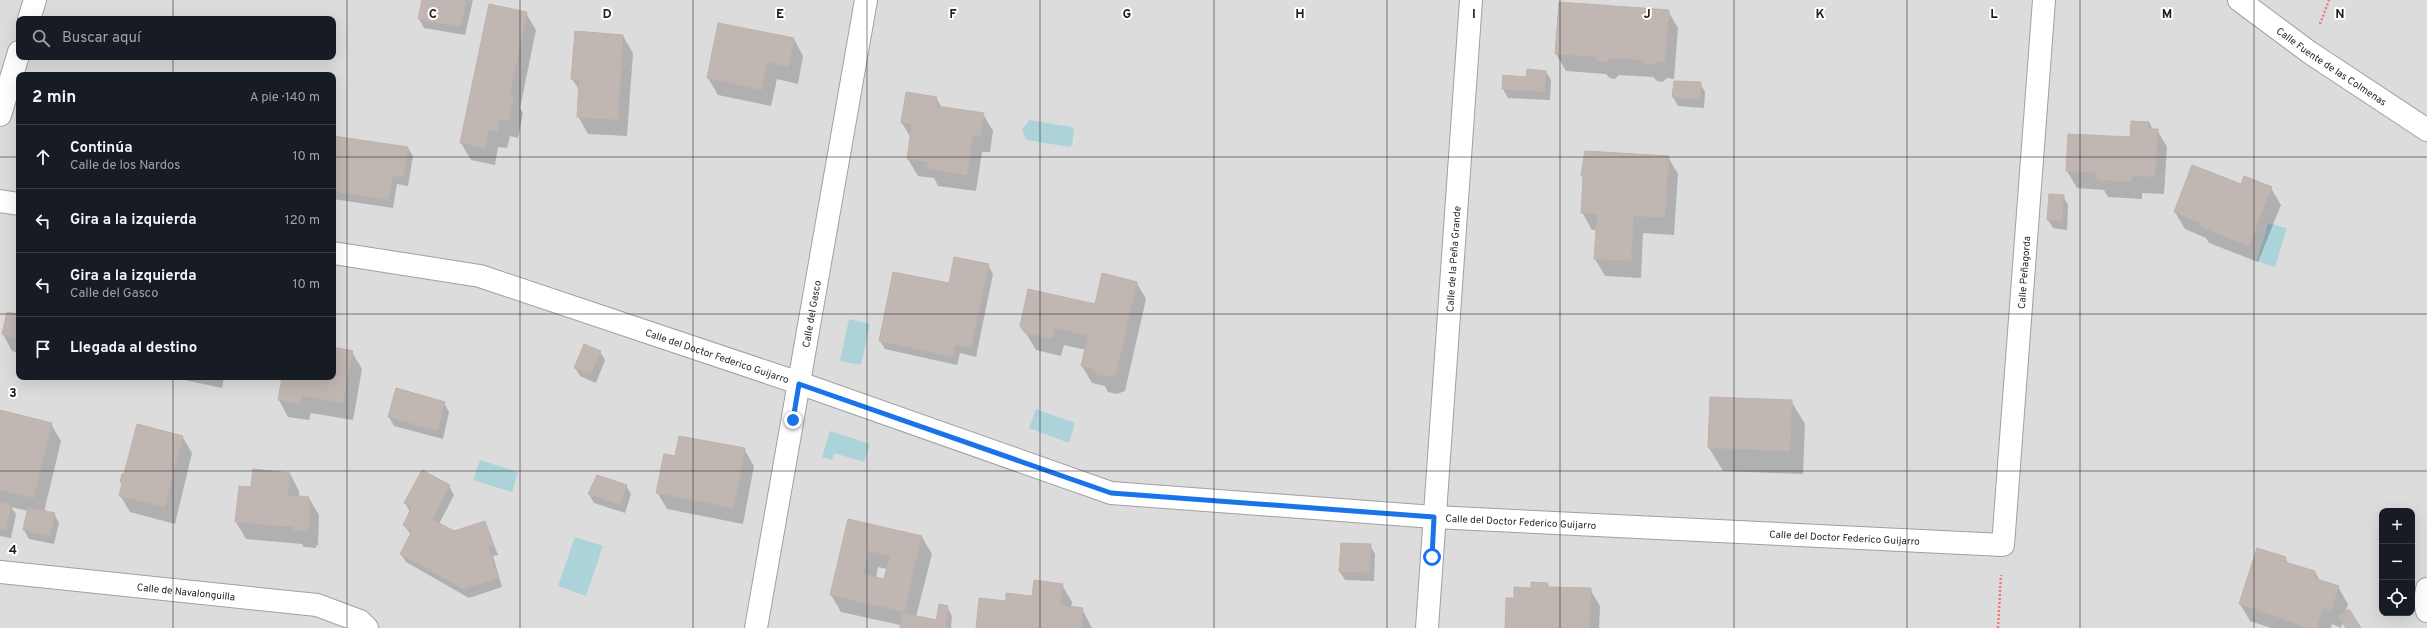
<!DOCTYPE html>
<html lang="es">
<meta charset="utf-8">
<style>
:root{--surface:#171b24;--page:#20242c;--text:#f1f3f6;--muted:#9ea1a6;--line:#363941}
body{margin:0;font-family:Overpass,sans-serif;background:var(--page);color:var(--text)}
.controls{position:absolute;right:12px;bottom:12px;display:grid;overflow:hidden;border-radius:8px;box-shadow:0 4px 16px #0002}
.controls button{width:36px;height:36px;display:grid;place-items:center;padding:0;border:0;border-bottom:1px solid var(--line);background:var(--surface);color:var(--text);font:20px sans-serif}
.stop{position:absolute;width:12px;height:12px;margin:-9px;border:3px solid #1a73e8;border-radius:50%;background:#fff}
.stop.end{background:#1a73e8;border-color:#fff;box-shadow:0 1px 4px #0008}
.list{margin:0;padding:0;list-style:none}
h2{display:flex;justify-content:space-between;align-items:center;height:52px;margin:0;padding:0 16px;font-size:17px}
h2 small{font-size:13px;font-weight:400;color:var(--muted)}
.list li{display:grid;grid-template-columns:26px 1fr auto;gap:12px;align-items:center;box-sizing:border-box;height:64px;padding:0 16px;border-top:1px solid var(--line)}
.list b{display:block;font-size:15px;white-space:nowrap}
.list p{margin:0;font-size:13px;white-space:nowrap;color:var(--muted)}
.list em{font-size:13px;font-style:normal;color:var(--muted)}
.icon{flex:none;width:22px;height:22px;fill:none;stroke:currentColor;stroke-width:2;stroke-linecap:round;stroke-linejoin:round}
.map{position:relative;flex:none;width:2427px;height:628px;overflow:hidden}
.search{position:absolute;background:var(--surface);box-shadow:0 4px 16px #0002;left:16px;top:16px;width:320px;height:44px;display:flex;align-items:center;gap:10px;box-sizing:border-box;padding:0 14px;border-radius:8px;color:var(--muted);font-size:15px}
.panel{position:absolute;background:var(--surface);box-shadow:0 4px 16px #0002;left:16px;top:72px;width:320px;height:308px;border-radius:8px}
.map>svg:first-child{display:block}
.residential{fill:#dddcdd;fill-rule:evenodd}
.water{fill:#abd3d9}
.shadow{fill:#0003;fill-rule:evenodd}
.building{fill:#c0b7b3;stroke:#c0b1aa;fill-rule:evenodd}
.lines{fill:none;stroke-linecap:round;stroke-linejoin:round}
.minor-casing{stroke:#a0a0a0;stroke-width:24}
.path{stroke:#ef7878;stroke-width:2.5;stroke-dasharray:2 2;stroke-linecap:butt}
.minor{stroke:#fff;stroke-width:22}
.route{stroke:#1a73e8;stroke-width:5}
.grid{fill:none;stroke:#1f1f1f;stroke-width:1;stroke-opacity:0.55}
.labels{text-anchor:middle;stroke-width:4;stroke-linejoin:round;paint-order:stroke}
.street-label{font-size:10px;fill:#1f1f1f;stroke:#fff}
.grid-label{font-size:13px;text-anchor:middle;font-weight:bold;fill:#1f1f1f;stroke:#fff;stroke-width:4;stroke-linejoin:round;paint-order:stroke}
</style>
<div class="map">
<svg width="2427" height="628" viewBox="0 0 2427 628">
<rect width="100%" height="100%" fill="#efebe7"/>
<!-- residential -->
<path class="residential" d="M0,0H2427V628H0ZM19,19H333V57H19ZM19,75H333V377H19ZM2382,511H2412V613H2382Z"/>
<!-- water -->
<path class="water" d="M1029,120L1072,127L1074,129L1072,145L1069,147L1027,140L1022,130Z
M2268,223L2287,228L2275,267L2257,261Z
M849,319L870,324L861,365L840,361Z
M1036,409L1075,423L1069,443L1029,428Z
M830,431L870,444L864,462L834,453L832,460L822,457Z
M480,460L518,472L512,492L473,480Z
M575,537L603,546L586,596L558,586Z"/>
<!-- shadow -->
<path class="shadow" d="M423,0H473L465,35L424,28L419,19Z
M1560,3L1668,11L1678,28L1674,79L1667,78L1663,82L1657,81L1653,77L1619,75L1615,79L1610,78L1606,74L1566,71L1556,54Z
M526,13L536,30L520,108L523,113L518,138L510,136L507,148L498,147L495,165L471,160L461,143Z
M623,36L633,53L627,136L588,134L578,116L580,91L572,79Z
M794,39L803,56L798,84L777,79L771,106L718,95L708,78Z
M1546,72L1551,80L1550,100L1508,98L1503,89L1504,76L1527,78Z
M1674,82L1700,83L1705,92L1704,108L1678,106L1673,97Z
M936,98L942,108L983,114L993,131L990,152H982L976,191L938,186L934,178L918,176L908,159L911,138L902,123Z
M2149,122L2153,130H2157L2167,147L2164,194L2142,193V199L2108,197L2104,190L2077,188L2067,171L2069,135L2131,138Z
M333,137L408,148L413,156L408,186L397,184L393,208L333,199Z
M1586,152L1668,157L1678,174L1674,235L1643,233L1641,278L1605,276L1595,259L1597,230H1592L1582,212L1584,179L1582,175Z
M2242,185L2271,188L2281,205L2258,262L2209,243L2206,238L2185,229L2175,212Z
M2063,196L2068,205L2067,230L2053,228L2048,220Z
M988,265L993,274L976,357L960,353L957,365L885,349L880,341L950,285Z
M1136,282L1146,299L1125,391L1117,394L1108,392L1105,386L1092,383L1082,366L1086,350L1064,345L1061,356L1036,350L1021,325L1096,305Z
M8,313L19,316V353L12,351L3,334Z
M333,348L352,352L362,369L353,420L311,413L309,420L288,417L279,400L283,377H333Z
M600,352L605,360L596,383L580,376L575,368Z
M171,377H224L222,388Z
M1711,398L1791,401L1805,424L1803,474L1723,471L1709,448Z
M444,403L449,412L443,439L394,426L389,417Z
M0,411L51,424L61,441L44,512L54,514L59,523L54,544L29,539L24,530L28,511L11,507L16,514L11,538L0,536Z
M182,436L192,453L175,524L130,512L120,495L123,485L121,482Z
M744,449L754,466L743,524L667,509L657,492L676,457Z
M290,474L299,491V497L309,498L319,515L318,546L316,545V548L304,547L302,544L246,539L236,522L252,488Z
M449,486L454,495L439,524L454,532L485,522L498,555L493,556L502,587L469,598L406,562L401,554L411,535L404,525L410,512L405,503Z
M626,486L631,494L625,513L594,503L589,494Z
M848,520L922,537L932,554L916,617L938,621L947,607L952,616L951,628H900V625L841,612L831,595ZM878,567L887,569L885,580L876,578Z
M1370,545L1375,554L1374,581L1345,580L1340,572Z
M2285,558L2289,564L2315,572L2320,581L2338,587L2348,604L2345,613L2360,628H2346L2343,621L2341,628L2332,624L2331,628H2271L2250,621L2240,604Z
M1547,584L1549,588L1590,589L1600,606L1599,628H1506L1515,599L1532,589Z
M1062,585L1072,602L1071,608L1082,609L1092,628H977L1006,603L1033,598Z"/>
<!-- building -->
<path class="building" d="M422,0H466L461,27L418,19Z
M1559,2L1669,10L1665,62H1657L1653,65L1646,64L1642,60L1610,58L1606,62H1599L1595,57L1555,54Z
M489,4L527,12L510,94L514,95L509,121L500,119L498,132L489,130L485,148L460,143Z
M718,23L794,38L789,67L767,62L762,90L707,78Z
M575,31L623,35L618,120L577,117L579,80L571,79Z
M1527,69L1546,71L1545,92L1502,89L1503,75L1526,77Z
M1674,81L1701,82L1700,99L1672,97Z
M906,92L937,97L936,106L984,113L980,136L973,135L967,175L927,169L928,162L907,159L912,124L901,123Z
M2131,121L2149,122L2148,129H2158L2155,177L2133,176L2132,182L2097,180V173L2066,171L2068,134L2130,137Z
M333,136L408,147L403,177L393,176L389,200L333,191Z
M1585,151L1669,156L1665,218L1634,216L1631,261L1594,259L1597,214L1581,213L1583,178L1581,175Z
M2192,165L2241,184L2244,176L2272,187L2249,246L2198,226L2200,223L2174,212Z
M2049,194L2064,195L2062,221L2047,220Z
M954,257L989,264L971,348L955,345L953,357L879,341L893,272L949,283Z
M1102,273L1137,282L1116,374L1107,377L1097,375L1094,369L1081,366L1088,336L1055,328L1052,339L1025,333L1020,326L1028,289L1095,304Z
M7,312L18,314L19,312V339L2,334Z
M584,344L601,351L591,374L574,368Z
M333,347L353,351L343,403L302,396L300,404L278,400L282,377H333Z
M396,388L445,402L438,431L388,417Z
M1710,397L1792,400L1790,451L1708,448Z
M0,410L52,423L34,498L0,490Z
M137,424L183,436L165,507L119,496L122,483L120,482L122,474H124Z
M679,436L745,448L734,508L656,493L664,454L675,456Z
M253,469L290,473L288,495L309,497V530L307,529L306,532L293,530V527L235,522L239,486L251,487Z
M422,470L450,485L432,519L454,531L485,521L494,546L488,547L498,578L463,589L400,554L412,531L403,525L412,507L404,503Z
M597,475L627,485L620,505L588,494Z
M0,502L11,505L6,530L0,529Z
M28,507L55,513L50,536L23,530Z
M848,519L922,536L904,612L830,595ZM869,551L890,556L884,579L863,574Z
M1341,543L1371,544L1370,573L1339,572Z
M2257,548L2286,557L2285,562L2315,571L2314,578L2339,586L2331,611L2323,608L2317,628H2309L2239,604Z
M1034,580L1063,584L1060,605L1083,608L1081,628H976L979,598L1006,601V593L1032,596Z
M1531,582L1548,583V587L1591,588L1589,628H1505L1506,598H1514V587L1531,588Z
M939,604L948,606L945,628H935Z
M2349,609L2361,628H2346L2338,616Z
M902,613L937,620L935,628H900Z"/>
<g class="lines">
<!-- minor casing -->
<g class="minor-casing">
<g id="minor">
<path id="s1" d="M2239,0L2309,52L2427,130"/>
<path d="M29,19L35,0"/>
<path d="M0,115L19,52"/>
<path d="M0,201L19,204"/>
<path id="s2" d="M333,253L480,276L799,383L1111,493L1434,517L2003,545L2044,0"/>
<path id="s3" d="M0,572L317,605L360,621L367,628"/>
<path d="M2427,589L2425,601L2427,611"/>
<path id="s4" d="M756,628L866,0"/>
<path id="s5" d="M1427,628L1471,0"/>
</g>
</g>
<!-- path -->
<path class="path" d="M2320,24L2329,0
M1998,628L2001,575"/>
<!-- minor -->
<use href="#minor" class="minor"/>
</g>
<g class="lines">
<!-- route -->
<path class="route" d="M793,420L799,384L1111,493L1434,517L1432,557"/>
</g>
<!-- grid -->
<path class="grid" d="M173,0V19M347,0V628M520,0V628M693,0V628M867,0V628M1040,0V628M1214,0V628M1387,0V628M1560,0V628M1734,0V628M1907,0V628M2080,0V628M2254,0V628M173,57V75M0,157H19M333,157H2427M0,314H19M333,314H2427M173,377V628M0,471H2427"/>
<g class="labels">
<!-- street labels -->
<g class="street-label">
<text dy="4" stroke="none"><textPath href="#s1" startOffset="114">Calle Fuente de las Colmenas</textPath></text>
<text dy="4" stroke="none"><textPath href="#s5" startOffset="370">Calle de la Peña Grande</textPath></text>
<text dy="4" stroke="none"><textPath href="#s2" startOffset="1983">Calle Peñagorda</textPath></text>
<text dy="4" stroke="none"><textPath href="#s4" startOffset="319">Calle del Gasco</textPath></text>
<text dy="4" stroke="none"><textPath href="#s2" startOffset="399">Calle del Doctor Federico Guijarro</textPath></text>
<text dy="4" stroke="none"><textPath href="#s2" startOffset="1227">Calle del Doctor Federico Guijarro</textPath></text>
<text dy="4" stroke="none"><textPath href="#s2" startOffset="1551">Calle del Doctor Federico Guijarro</textPath></text>
<text dy="4" stroke="none"><textPath href="#s3" startOffset="187">Calle de Navalonguilla</textPath></text>
</g>
</g>
<g class="grid-label">
<text x="433" y="18">C</text>
<text x="607" y="18">D</text>
<text x="780" y="18">E</text>
<text x="953" y="18">F</text>
<text x="1127" y="18">G</text>
<text x="1300" y="18">H</text>
<text x="1474" y="18">I</text>
<text x="1647" y="18">J</text>
<text x="1820" y="18">K</text>
<text x="1994" y="18">L</text>
<text x="2167" y="18">M</text>
<text x="2340" y="18">N</text>
<text x="13" y="397">3</text>
<text x="13" y="554">4</text>
</g>
</svg>
<div class="controls">
<button>+</button>
<button>−</button>
<button><svg class="icon" aria-label="locate" viewBox="0 0 24 24"><circle cx="12" cy="12" r="6"/><path d="M12 2v4M12 18v4M2 12h4M18 12h4"/></svg></button>
</div>
<div class="stop" style="left:1432px;top:557px"></div>
<div class="stop end" style="left:793px;top:420px"></div>
<div class="search"><svg class="icon" aria-label="search" viewBox="0 0 24 24"><circle cx="10" cy="10" r="6"/><path d="M15 15l6 6"/></svg>Buscar aquí</div>
<section class="panel">
<h2>2 min<small>A pie · 140 m</small></h2>
<ul class="list">
<li><svg class="icon" aria-label="ahead" viewBox="0 0 24 24"><path d="M12 20V5M6 11l6-6 6 6"/></svg><div><b>Continúa</b><p>Calle de los Nardos</p></div><em>10 m</em></li>
<li><svg class="icon" aria-label="left" viewBox="0 0 24 24"><path d="M17 20v-9H6M10 6l-5 5 5 5"/></svg><div><b>Gira a la izquierda</b></div><em>120 m</em></li>
<li><svg class="icon" aria-label="left" viewBox="0 0 24 24"><path d="M17 20v-9H6M10 6l-5 5 5 5"/></svg><div><b>Gira a la izquierda</b><p>Calle del Gasco</p></div><em>10 m</em></li>
<li><svg class="icon" aria-label="arrive" viewBox="0 0 24 24"><path d="M6 21V4h12l-3 4 3 4H6"/></svg><div><b>Llegada al destino</b></div></li>
</ul>
</section>
</div>
